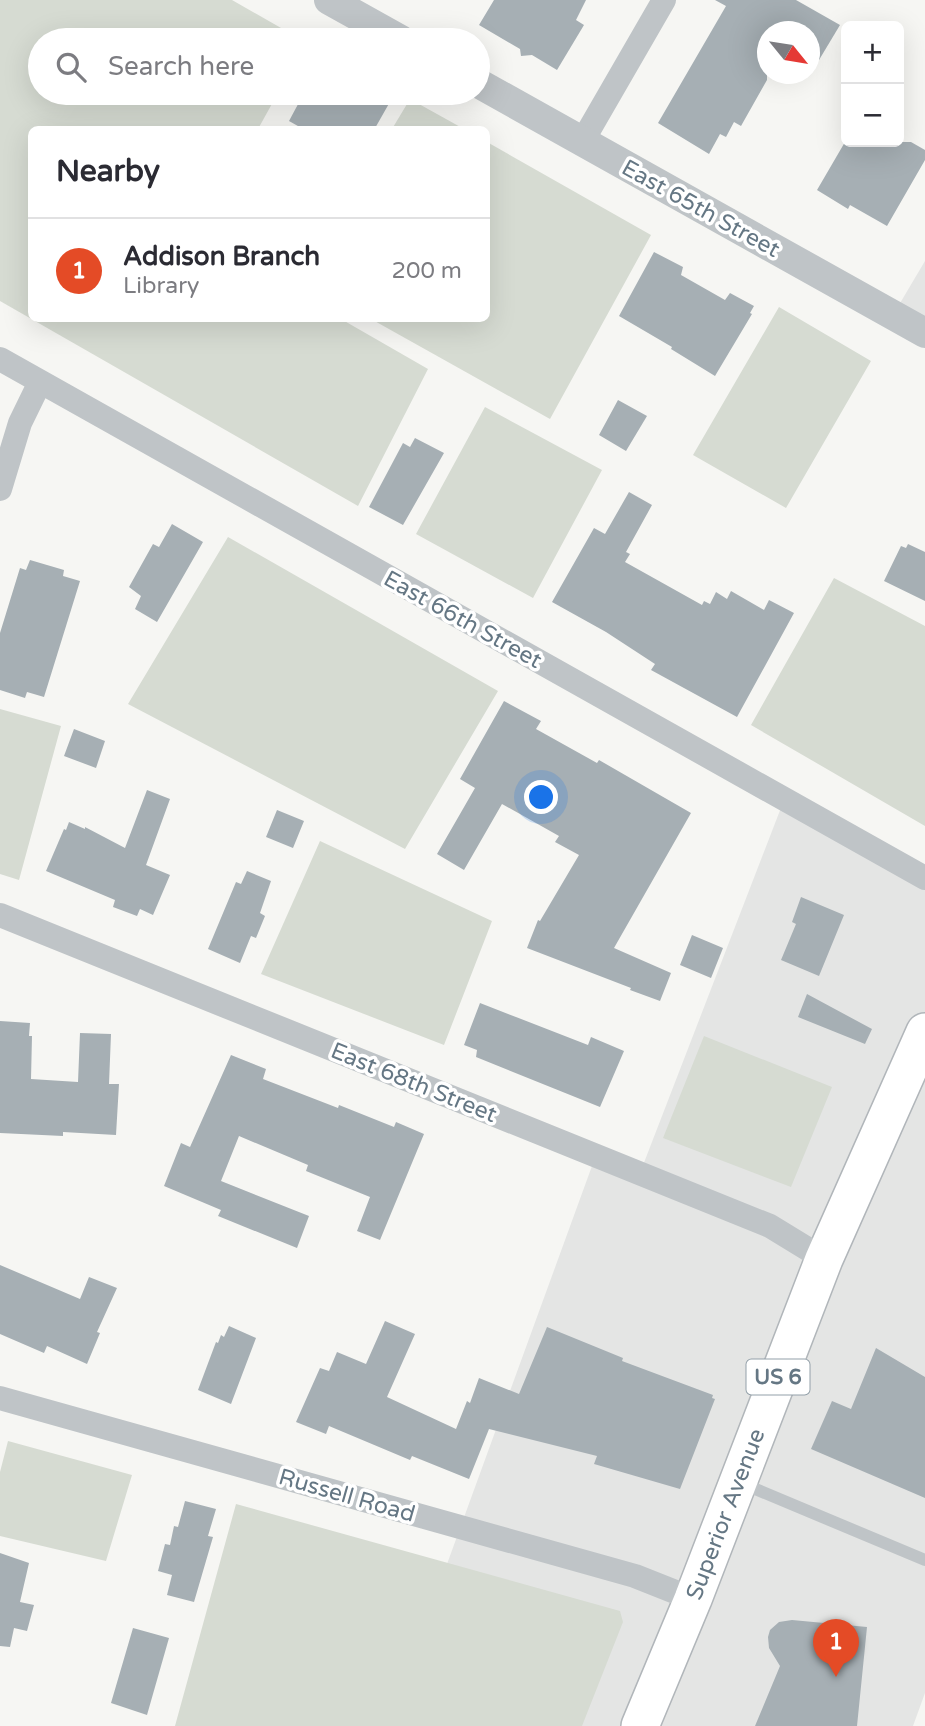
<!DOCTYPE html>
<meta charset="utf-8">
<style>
:root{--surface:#fff;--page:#f7f7f7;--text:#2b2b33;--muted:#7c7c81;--line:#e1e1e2;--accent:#e44b26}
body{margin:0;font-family:"Varela Round",sans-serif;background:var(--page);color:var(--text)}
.controls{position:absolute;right:21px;top:21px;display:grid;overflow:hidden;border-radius:10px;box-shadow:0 7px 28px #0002}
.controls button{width:63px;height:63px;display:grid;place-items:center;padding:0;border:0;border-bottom:2px solid var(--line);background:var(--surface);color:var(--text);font:35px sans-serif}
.compass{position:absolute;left:757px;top:21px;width:63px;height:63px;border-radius:50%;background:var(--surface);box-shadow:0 7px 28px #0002;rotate:120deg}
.you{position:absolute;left:542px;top:798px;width:24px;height:24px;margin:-18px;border:5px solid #fff;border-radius:50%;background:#1a73e8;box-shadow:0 0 0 10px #1a73e833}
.badge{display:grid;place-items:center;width:46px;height:46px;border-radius:50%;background:var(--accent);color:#fff;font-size:23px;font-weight:700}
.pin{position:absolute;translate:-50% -58px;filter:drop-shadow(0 2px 4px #0008)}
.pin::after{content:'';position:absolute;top:37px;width:24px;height:21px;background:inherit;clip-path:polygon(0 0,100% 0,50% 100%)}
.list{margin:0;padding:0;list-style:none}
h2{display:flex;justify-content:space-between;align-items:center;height:91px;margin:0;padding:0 28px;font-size:30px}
h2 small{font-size:23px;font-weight:400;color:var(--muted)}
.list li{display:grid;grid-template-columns:46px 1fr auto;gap:21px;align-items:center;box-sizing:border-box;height:105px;padding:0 28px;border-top:2px solid var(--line)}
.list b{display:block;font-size:26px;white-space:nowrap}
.list p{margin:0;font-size:23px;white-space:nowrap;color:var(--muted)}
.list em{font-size:23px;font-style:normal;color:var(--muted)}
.icon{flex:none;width:38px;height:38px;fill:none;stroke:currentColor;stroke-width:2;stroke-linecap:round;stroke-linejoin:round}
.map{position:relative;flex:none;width:925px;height:1726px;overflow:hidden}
.search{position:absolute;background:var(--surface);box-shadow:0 7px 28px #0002;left:28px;top:28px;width:462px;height:77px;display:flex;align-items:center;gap:18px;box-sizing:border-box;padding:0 24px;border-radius:38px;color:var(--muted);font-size:26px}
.panel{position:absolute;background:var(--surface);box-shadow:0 7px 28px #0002;left:28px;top:126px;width:462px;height:196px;border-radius:10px}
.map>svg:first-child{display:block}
.built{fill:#e4e5e4}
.green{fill:#d6dbd2}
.building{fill:#a6afb4}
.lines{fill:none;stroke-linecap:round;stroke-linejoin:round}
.primary-casing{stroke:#b1b6ba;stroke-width:40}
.service{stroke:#bfc4c7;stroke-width:12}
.minor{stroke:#bfc4c7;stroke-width:24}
.tertiary{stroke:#bfc4c7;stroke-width:30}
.primary{stroke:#fff;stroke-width:37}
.labels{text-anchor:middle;stroke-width:7;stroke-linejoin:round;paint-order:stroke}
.shield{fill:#fff;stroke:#93a0a9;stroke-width:2}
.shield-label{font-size:21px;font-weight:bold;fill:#657784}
.street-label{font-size:23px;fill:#657784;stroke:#fff}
</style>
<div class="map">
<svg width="925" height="1726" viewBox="0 0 925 1726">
<rect width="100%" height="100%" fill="#f6f6f3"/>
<!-- built -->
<path class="built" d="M925,261V333L893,315Z
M784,800L925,878V1693L913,1726H388L596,1155L640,1173Z"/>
<!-- green -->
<path class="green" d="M0,0H232L302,40H40V93H278L258,129L32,130V318L341,319L428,369L358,506L0,301Z
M410,99L464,129H392Z
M487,142L651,235L550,419L371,319L486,318Z
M779,307L871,361L786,508L693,455Z
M485,407L602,470L533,598L416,534Z
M228,537L498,691L405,849L128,704Z
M834,578L925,626V826L751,725Z
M0,709L61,726L19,880L0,874Z
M320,841L492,921L444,1045L261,974Z
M704,1036L832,1087L791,1187L663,1138Z
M8,1441L132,1475L106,1561L0,1536V1472Z
M236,1504L620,1611L623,1622L582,1726H175Z"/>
<!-- building -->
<path class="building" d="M494,0H586L576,20L584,25L557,70L532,55L521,56L520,49L479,25Z
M715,0H796L840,25L819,60L809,54V32L767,30V80L741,126L734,122L726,137L720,134L709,154L658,123L726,6Z
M304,93H395L374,130H305L289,121Z
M845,142H911L925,150V160L887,226L850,205L848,209L817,190Z
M654,252L683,267L681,275L725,300L730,293L754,306L750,313L752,314L715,376L671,349L672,347L619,316Z
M618,400L647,416L626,451L599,435Z
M415,438L444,453L403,525L369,507L403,443L410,447Z
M629,492L652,505L626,552L630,554L625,562L702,605L704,601L710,604L716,592L727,599L731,591L764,610L769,600L794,613L737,717L651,670L655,664L606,632L552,602L594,528L605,534Z
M172,524L203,542L157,622L135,609L141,596L129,587L153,544L159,547Z
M908,544L925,552V601L884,581L901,546L906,548Z
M30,560L64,570L63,576L80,581L44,697L27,692L25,698L0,690V633L20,568L26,570Z
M504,701L541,721L536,729L597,763L599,760L691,813L614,948L671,973L660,1001L630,990L631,988L527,948L538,920L540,921L579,855L555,842L559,836L502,804L464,870L437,854L475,788L460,779Z
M74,729L105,741L96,768L64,756Z
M147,790L170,799L146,865L170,875L153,915L140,909L137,916L113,907L115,900L46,871L64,829L66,830L69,822L85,829V827L125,848Z
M277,810L304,821L293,848L266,837Z
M247,871L271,881L260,913L265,916L256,938L251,936L240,963L208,949L236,882L241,884Z
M801,897L844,915L819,976L781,960L796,924L792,922Z
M692,935L723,948L711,978L680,965Z
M807,994L872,1029L865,1044L798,1017Z
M480,1003L588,1045L591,1037L624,1051L600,1107L476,1057L477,1050L464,1045Z
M0,1021L30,1023L29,1036H32L31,1079L78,1082L80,1033L111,1034L109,1084H119L116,1135L63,1132V1136L0,1133Z
M231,1055L266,1069L263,1079L338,1108L339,1105L394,1127L396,1122L424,1134L380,1240L357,1231L370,1197L306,1171L308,1165L239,1136L221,1181L309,1216L297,1248L218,1216L221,1210L164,1186L181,1143L190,1147Z
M0,1265L80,1299L89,1277L117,1288L97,1332L100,1333L87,1364L47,1346L44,1353L0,1334Z
M385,1321L415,1334L387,1397L456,1429L467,1401L470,1403L479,1378L519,1394L547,1327L623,1358L622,1361L713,1395L712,1398L715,1399L680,1489L594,1464L597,1456L489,1429L469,1479L412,1456L410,1460L329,1426L326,1434L296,1422L320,1368L329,1371L337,1352L366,1364Z
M229,1326L256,1338L231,1404L198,1390L216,1342L218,1343L221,1335L224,1337Z
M876,1348L925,1377V1498L811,1449L832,1401L851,1409Z
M185,1501L216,1509L208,1536L213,1537L194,1602L167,1595L172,1575L158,1571L165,1544L170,1545L174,1526L178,1527Z
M0,1553L29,1563L20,1602L34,1605L27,1631L14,1628L10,1647L0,1646Z
M792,1620L867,1627L857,1726H755L780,1666L769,1648L768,1637L770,1630L779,1622Z
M133,1628L169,1638L147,1715L111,1703Z"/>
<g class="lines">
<!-- primary casing -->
<g class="primary-casing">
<path id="primary" d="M640,1726L693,1599L824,1259L925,1032"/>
</g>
<!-- service -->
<path class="service" d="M741,1483L925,1560"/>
<!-- minor -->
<path class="minor" d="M582,142L664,0
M0,359L925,878
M0,489L20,423L40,382
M0,915L770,1226L824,1259
M0,1398L635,1576L693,1599"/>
<!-- tertiary -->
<path class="tertiary" d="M329,0L401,40
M478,83L925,333"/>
<!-- primary -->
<use href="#primary" class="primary"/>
</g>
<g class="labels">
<!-- shield labels -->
<rect class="shield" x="746.5" y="1359.5" width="63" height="35" rx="5"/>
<g class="shield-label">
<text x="778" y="1384">US 6</text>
</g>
<!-- street labels -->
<g class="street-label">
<text transform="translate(701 208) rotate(29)" y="8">East 65th Street</text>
<text transform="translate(463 619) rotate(29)" y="8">East 66th Street</text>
<text transform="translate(414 1082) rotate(22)" y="8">East 68th Street</text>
<text transform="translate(347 1495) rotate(16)" y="8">Russell Road</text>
<text transform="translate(725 1514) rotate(-69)" y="8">Superior Avenue</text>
</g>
</g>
</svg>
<div class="controls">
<button>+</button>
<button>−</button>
</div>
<svg class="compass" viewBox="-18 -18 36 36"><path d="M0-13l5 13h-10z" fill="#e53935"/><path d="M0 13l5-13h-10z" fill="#7c7c81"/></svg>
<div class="you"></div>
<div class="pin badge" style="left:836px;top:1677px">1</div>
<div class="search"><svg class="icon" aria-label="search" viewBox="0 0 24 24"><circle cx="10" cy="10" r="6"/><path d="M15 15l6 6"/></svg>Search here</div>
<section class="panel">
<h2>Nearby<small></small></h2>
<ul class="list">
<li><span class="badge">1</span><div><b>Addison Branch</b><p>Library</p></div><em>200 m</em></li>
</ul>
</section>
</div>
